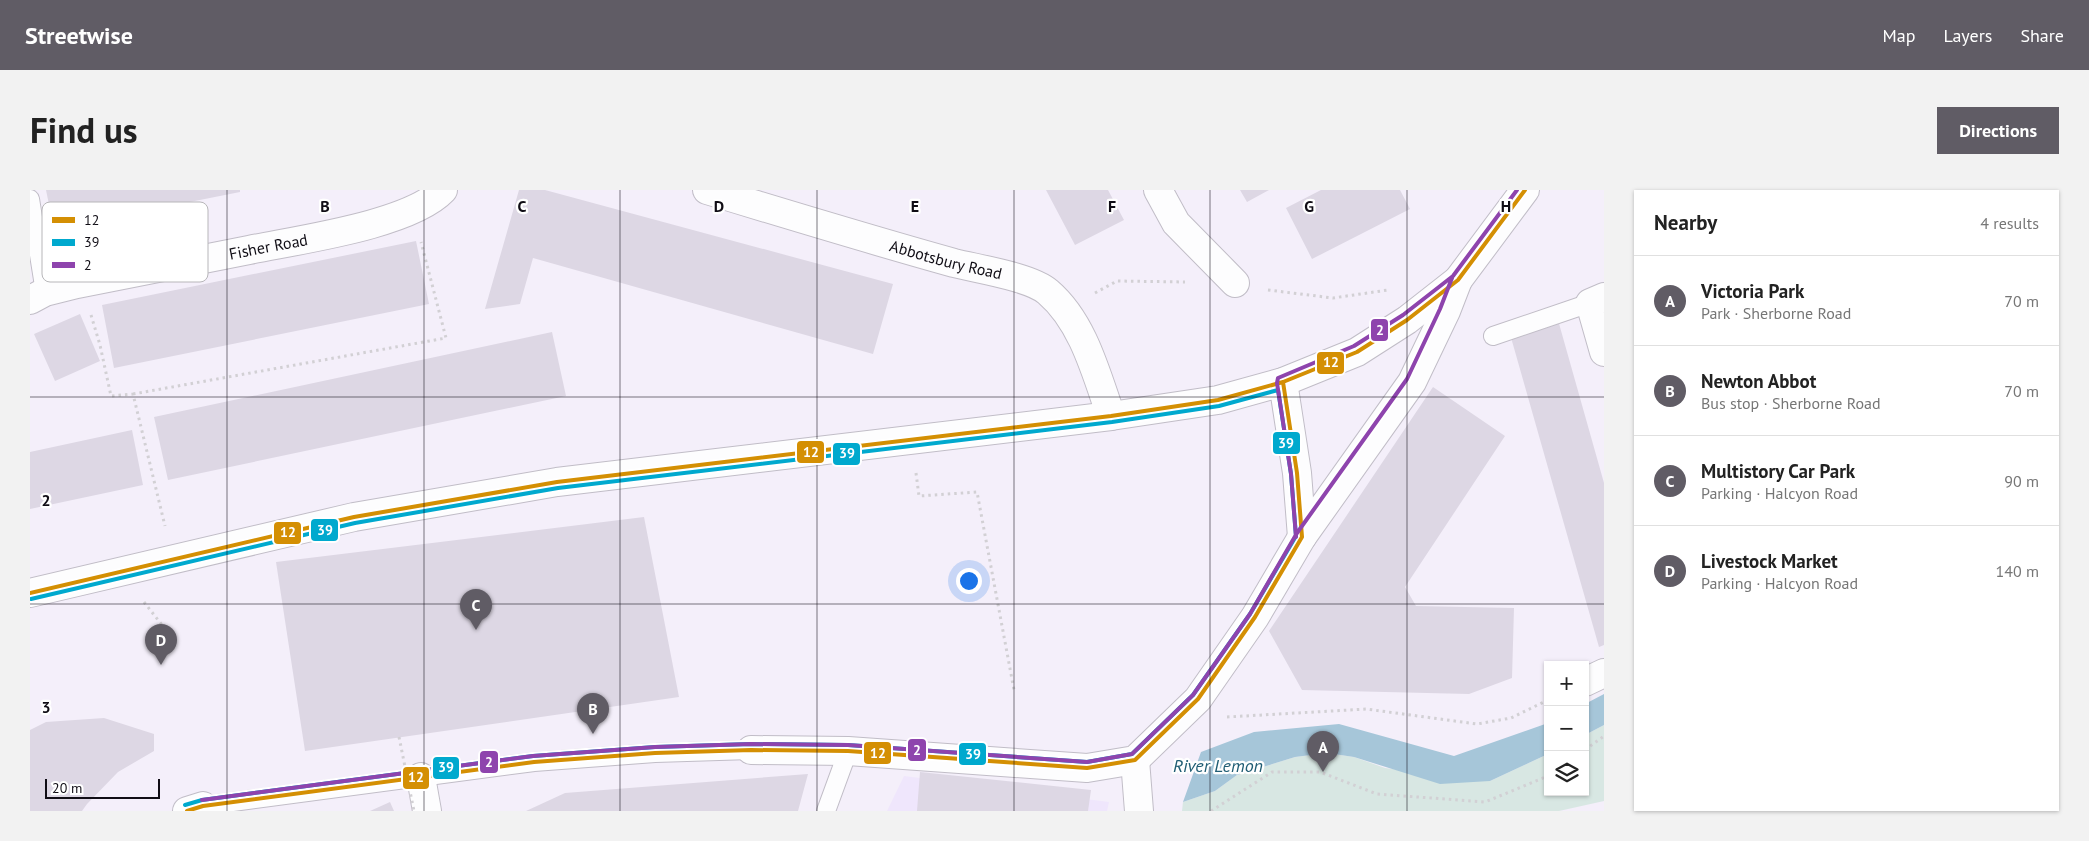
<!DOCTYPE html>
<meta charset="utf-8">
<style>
:root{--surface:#fff;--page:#f2f2f2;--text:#222;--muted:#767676;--line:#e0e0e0;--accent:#605c65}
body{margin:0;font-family:"PT Sans",sans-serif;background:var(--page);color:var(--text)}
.controls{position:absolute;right:15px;bottom:15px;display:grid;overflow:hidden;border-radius:0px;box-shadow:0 1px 4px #0004}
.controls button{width:45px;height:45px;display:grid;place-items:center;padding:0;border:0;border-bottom:1px solid var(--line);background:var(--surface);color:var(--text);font:25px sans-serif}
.scale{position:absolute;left:15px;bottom:12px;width:115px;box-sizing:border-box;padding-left:5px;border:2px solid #100d15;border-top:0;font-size:14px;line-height:18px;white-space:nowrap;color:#100d15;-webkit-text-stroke:4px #fff;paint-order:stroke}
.you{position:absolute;left:938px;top:390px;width:18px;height:18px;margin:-12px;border:4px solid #fff;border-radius:50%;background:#1a73e8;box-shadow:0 0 0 8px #1a73e833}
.badge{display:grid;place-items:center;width:32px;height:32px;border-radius:50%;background:var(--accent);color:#fff;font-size:16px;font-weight:700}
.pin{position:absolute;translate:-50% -41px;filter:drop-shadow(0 1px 2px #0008)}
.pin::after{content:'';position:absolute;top:26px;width:18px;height:15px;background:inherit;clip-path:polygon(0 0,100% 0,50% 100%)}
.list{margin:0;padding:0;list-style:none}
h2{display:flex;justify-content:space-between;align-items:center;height:65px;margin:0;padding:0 20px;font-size:21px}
h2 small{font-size:16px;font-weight:400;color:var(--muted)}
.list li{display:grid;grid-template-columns:32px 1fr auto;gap:15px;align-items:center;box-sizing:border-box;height:90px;padding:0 20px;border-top:1px solid var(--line)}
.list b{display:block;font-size:19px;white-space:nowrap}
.list p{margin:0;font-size:16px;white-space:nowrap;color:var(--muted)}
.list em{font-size:16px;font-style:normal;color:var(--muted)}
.icon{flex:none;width:28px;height:28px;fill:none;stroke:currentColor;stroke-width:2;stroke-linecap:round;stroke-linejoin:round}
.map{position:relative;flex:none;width:1574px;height:621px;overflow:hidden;border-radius:0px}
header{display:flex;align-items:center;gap:30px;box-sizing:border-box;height:70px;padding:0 25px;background:var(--accent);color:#fff}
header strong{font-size:24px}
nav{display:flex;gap:28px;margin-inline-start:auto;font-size:18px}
.intro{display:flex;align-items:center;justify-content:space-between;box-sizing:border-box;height:120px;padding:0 30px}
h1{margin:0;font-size:35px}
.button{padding:12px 22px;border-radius:0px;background:var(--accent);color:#fff;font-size:18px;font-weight:700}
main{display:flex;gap:30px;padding:0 30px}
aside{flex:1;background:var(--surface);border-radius:0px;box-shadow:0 1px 4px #0004}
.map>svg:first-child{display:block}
.built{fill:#efe6fc}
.green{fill:#d8e7e3}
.water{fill:#a6c6d9}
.building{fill:#ddd7e4}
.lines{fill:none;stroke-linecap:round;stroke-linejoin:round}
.lane-casing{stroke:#c1bdc7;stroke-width:20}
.street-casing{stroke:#c1bdc7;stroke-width:30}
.secondary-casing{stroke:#c1bdc7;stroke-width:30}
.path{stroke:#d2d0d4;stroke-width:3;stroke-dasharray:2.5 4;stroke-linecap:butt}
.lane{stroke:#fdfdfe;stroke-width:18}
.street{stroke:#fdfdfe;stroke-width:28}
.secondary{stroke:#fdfdfe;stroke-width:28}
.path-bridge{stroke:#d2d0d4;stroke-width:3;stroke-dasharray:2.5 4;stroke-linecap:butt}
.bus-1-casing{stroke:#fff;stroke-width:8}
.bus-2-casing{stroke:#fff;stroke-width:8}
.bus-3-casing{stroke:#fff;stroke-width:8}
.bus-1{stroke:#d48f03;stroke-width:4}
.bus-2{stroke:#00a9ce;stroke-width:4}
.bus-3{stroke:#8e44ad;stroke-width:4}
.grid{fill:none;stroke:#100d15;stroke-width:1;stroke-opacity:0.55}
.labels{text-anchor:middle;stroke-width:4.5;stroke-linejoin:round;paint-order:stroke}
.street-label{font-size:16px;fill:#100d15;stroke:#fff}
.water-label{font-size:18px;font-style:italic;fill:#205d74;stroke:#fff}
.key{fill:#fff;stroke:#b7b6b9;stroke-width:1}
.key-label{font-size:14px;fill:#100d15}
.grid-label{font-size:16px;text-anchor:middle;font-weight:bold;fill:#100d15;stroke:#fff;stroke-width:4.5;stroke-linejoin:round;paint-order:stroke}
.line-badge{stroke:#fff;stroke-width:2}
.badge-label{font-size:14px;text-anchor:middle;font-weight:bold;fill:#fff}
</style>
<header>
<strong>Streetwise</strong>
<nav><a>Map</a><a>Layers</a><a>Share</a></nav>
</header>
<div class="intro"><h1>Find us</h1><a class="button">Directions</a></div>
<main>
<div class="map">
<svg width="1574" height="621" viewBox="0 0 1574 621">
<rect width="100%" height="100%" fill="#f4effa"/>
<!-- built -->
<path class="built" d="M874,586L1079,612L1077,621H857Z"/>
<!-- green -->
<path class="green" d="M1574,535V611L1529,621H1152L1153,612L1185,601L1207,585L1265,567L1297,563L1324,567L1355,578L1460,591L1518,564V602H1555V545Z"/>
<!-- water -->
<path class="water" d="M1574,504V535L1555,545V514Z
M1518,533V564L1460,591L1410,594L1324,567L1297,563L1265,567L1207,585L1185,601L1153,612L1171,562L1224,542L1309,534L1424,566Z"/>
<!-- building -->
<path class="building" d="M16,0H210V2L24,39Z
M489,0H515L863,94L843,164L503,68L490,114L455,119Z
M1016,0H1078L1094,30L1045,55Z
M1210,0H1239L1217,12Z
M1291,0H1370L1380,19L1282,69L1256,18Z
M386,51L399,114L84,178L72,115Z
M50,124L70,171L25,191L4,144Z
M1528,130L1574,293V455L1569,457L1480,144Z
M522,142L536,206L138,290L124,227Z
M1403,197L1475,246L1375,397L1386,416L1484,418L1482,488L1439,504L1272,500L1239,441Z
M102,240L113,295L0,319V262Z
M614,327L649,507L275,561L246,372Z
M74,528L124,544V561L88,582L57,614L52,621H0V540L16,532Z
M890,582L1061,600L1058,621H887Z
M778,584L768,621H496L535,603Z
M360,612L364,621H340Z"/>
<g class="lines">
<!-- lane casing -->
<g class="lane-casing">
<path id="lane" d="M0,9L15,102
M1463,146L1560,113
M173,616L504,572L625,563L721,560
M796,621L818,561"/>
</g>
<!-- street casing -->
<g class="street-casing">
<g id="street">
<path id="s1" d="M677,0C759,25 841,50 924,73C948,79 1001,87 1018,102C1053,132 1066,183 1081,226"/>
<path d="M1128,0L1146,33L1205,93"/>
<path d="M1574,107L1560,113L1574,162"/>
<path id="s2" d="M0,110L15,102L47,94C104,83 162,71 219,60C267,50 380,35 413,0"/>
<path d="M1253,192L1267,283L1272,347"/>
<path d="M1555,492L1574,483"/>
<path d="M721,560L818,561L1057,578L1105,570L1168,509L1225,427L1272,347L1382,192L1416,121L1428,90"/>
<path d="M1105,570L1109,621"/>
<path d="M391,587L397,621"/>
<path d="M157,621L173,616"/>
</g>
</g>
<!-- secondary casing -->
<g class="secondary-casing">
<path id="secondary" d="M0,403L324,327L527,292L1081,226L1188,210L1253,192L1327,162L1377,130L1428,90L1495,0"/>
</g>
<!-- path -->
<path class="path" d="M1238,100L1303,108L1358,100
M1065,103L1087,91L1155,92
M61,125L70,155L81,206L103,204L135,336
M103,204L416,148L391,52
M886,283L889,306L947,302L984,500
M114,412L132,435
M1197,527L1336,519L1447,534L1481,528L1518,510
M1555,560L1574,546
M1181,621L1242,582H1290L1347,604L1455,612L1518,586"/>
<!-- lane -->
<use href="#lane" class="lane"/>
<!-- street -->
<use href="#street" class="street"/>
<!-- secondary -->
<use href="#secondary" class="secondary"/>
<!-- path-bridge -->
<path class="path-bridge" d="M369,547L384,621"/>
<!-- bus-1 casing -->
<g class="bus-1-casing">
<path id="bus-1" d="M0,403L324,327L527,292L1081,226L1188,210L1253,192L1327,162L1377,130L1428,90L1495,0
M157,621L173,616L504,572L625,563L721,560L818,561L1057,578L1105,570L1168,509L1225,427L1272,347L1267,283L1253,192"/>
</g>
<!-- bus-2 casing -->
<g class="bus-2-casing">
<path id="bus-2" d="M1,409L325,333L528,298L1082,232L1189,216L1248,200L1261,284L1266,346L1220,424L1163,505L1102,564L1057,572L818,555L721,554L625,557L503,566L172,610L155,615"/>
</g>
<!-- bus-3 casing -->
<g class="bus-3-casing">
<path id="bus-3" d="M1266,347L1261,284L1247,193L1248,188L1324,156L1373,125L1423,86L1487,0
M172,610L503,566L625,557L721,554L818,555L1057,572L1102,564L1163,505L1220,424L1267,343L1377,189L1410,119L1422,88"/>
</g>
<!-- bus-1 -->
<use href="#bus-1" class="bus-1"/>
<!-- bus-2 -->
<use href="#bus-2" class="bus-2"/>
<!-- bus-3 -->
<use href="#bus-3" class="bus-3"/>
</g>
<!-- grid -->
<path class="grid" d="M197,0V621M394,0V621M590,0V621M787,0V621M984,0V621M1180,0V621M1377,0V621M0,207H1574M0,414H1574"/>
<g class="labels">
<!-- street labels -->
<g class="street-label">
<text dy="6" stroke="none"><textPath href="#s2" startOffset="245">Fisher Road</textPath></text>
<text dy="6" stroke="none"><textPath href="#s1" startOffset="249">Abbotsbury Road</textPath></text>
</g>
<!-- water labels -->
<g class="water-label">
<text x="1188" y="582">River Lemon</text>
</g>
</g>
<!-- legend -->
<rect x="12" y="12" width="166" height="80" rx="8" class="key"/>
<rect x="22" y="27" width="23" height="6" fill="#d48f03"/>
<rect x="22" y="49" width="23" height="7" fill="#00a9ce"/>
<rect x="22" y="72" width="23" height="6" fill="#8e44ad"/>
<g class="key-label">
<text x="54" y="35">12</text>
<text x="54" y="57">39</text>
<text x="54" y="80">2</text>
</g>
<g class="grid-label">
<text x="295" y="22">B</text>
<text x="492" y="22">C</text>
<text x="689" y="22">D</text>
<text x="885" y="22">E</text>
<text x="1082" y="22">F</text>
<text x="1279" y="22">G</text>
<text x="1476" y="22">H</text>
<text x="16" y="316">2</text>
<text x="16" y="523">3</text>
</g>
<g class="line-badge">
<rect x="1340" y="128" width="19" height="24" rx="5" fill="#8e44ad"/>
<rect x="1286" y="161" width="29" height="24" rx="5" fill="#d48f03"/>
<rect x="1242" y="241" width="29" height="24" rx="5" fill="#00a9ce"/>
<rect x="766" y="250" width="29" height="24" rx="5" fill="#d48f03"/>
<rect x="802" y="252" width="29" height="24" rx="5" fill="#00a9ce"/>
<rect x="280" y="328" width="29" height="24" rx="5" fill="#00a9ce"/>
<rect x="243" y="331" width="29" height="24" rx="5" fill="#d48f03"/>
<rect x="877" y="548" width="20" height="24" rx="5" fill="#8e44ad"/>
<rect x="833" y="551" width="29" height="24" rx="5" fill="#d48f03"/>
<rect x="928" y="552" width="29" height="24" rx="5" fill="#00a9ce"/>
<rect x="449" y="560" width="20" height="24" rx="5" fill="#8e44ad"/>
<rect x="402" y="566" width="28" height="24" rx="5" fill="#00a9ce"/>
<rect x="372" y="576" width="28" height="24" rx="5" fill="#d48f03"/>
</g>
<g class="badge-label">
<text x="1350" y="145">2</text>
<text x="1301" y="177">12</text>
<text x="1256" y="258">39</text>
<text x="781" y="267">12</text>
<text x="817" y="268">39</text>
<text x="295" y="345">39</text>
<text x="258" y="347">12</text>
<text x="887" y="565">2</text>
<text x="848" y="568">12</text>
<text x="943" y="569">39</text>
<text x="459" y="577">2</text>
<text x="416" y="582">39</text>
<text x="386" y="592">12</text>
</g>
</svg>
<div class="controls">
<button>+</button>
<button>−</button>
<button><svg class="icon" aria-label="layers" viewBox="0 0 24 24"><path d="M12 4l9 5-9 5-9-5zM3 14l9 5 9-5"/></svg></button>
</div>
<div class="scale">20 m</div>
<div class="you"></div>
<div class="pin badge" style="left:1293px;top:582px">A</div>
<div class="pin badge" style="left:563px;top:544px">B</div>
<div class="pin badge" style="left:446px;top:440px">C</div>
<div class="pin badge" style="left:131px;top:475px">D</div>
</div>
<aside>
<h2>Nearby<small>4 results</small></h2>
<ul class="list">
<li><span class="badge">A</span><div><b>Victoria Park</b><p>Park · Sherborne Road</p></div><em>70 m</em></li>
<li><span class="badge">B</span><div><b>Newton Abbot</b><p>Bus stop · Sherborne Road</p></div><em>70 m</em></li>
<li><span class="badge">C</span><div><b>Multistory Car Park</b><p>Parking · Halcyon Road</p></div><em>90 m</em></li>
<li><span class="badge">D</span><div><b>Livestock Market</b><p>Parking · Halcyon Road</p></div><em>140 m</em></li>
</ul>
</aside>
</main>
